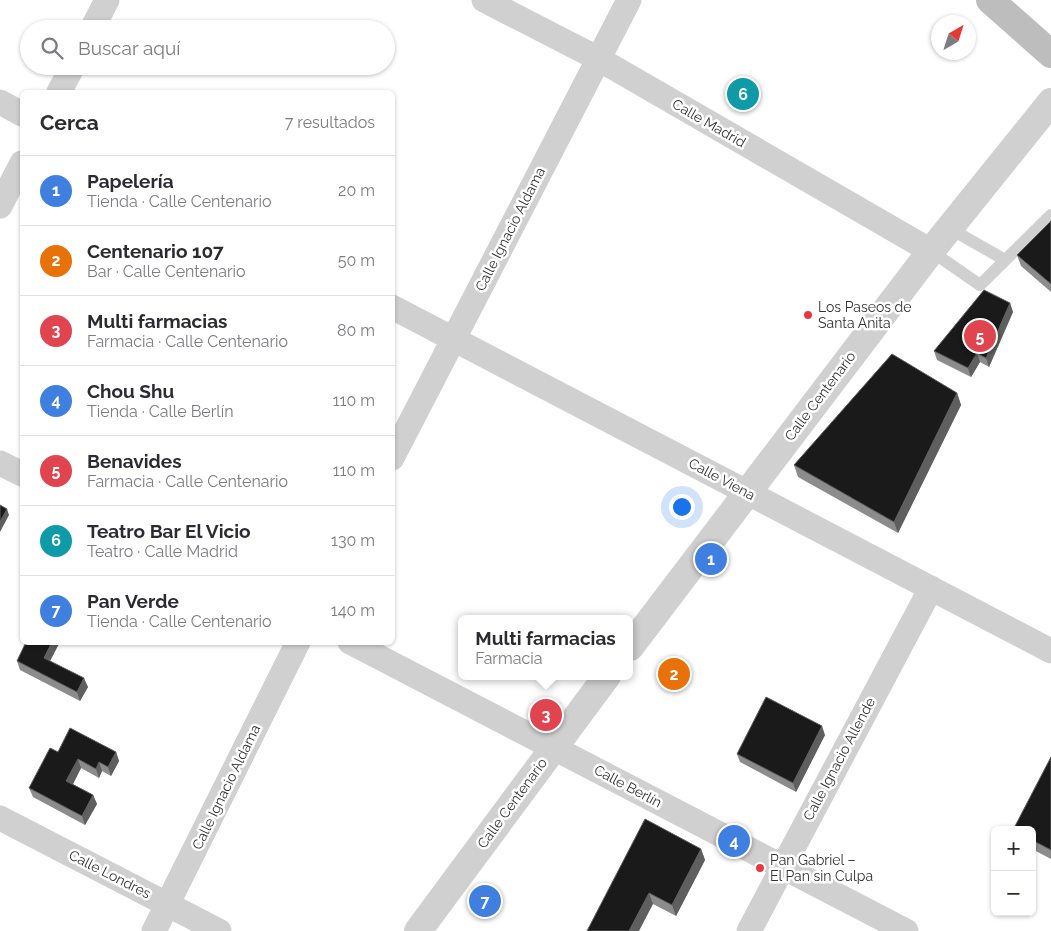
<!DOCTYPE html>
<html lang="es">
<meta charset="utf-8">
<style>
:root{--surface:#fff;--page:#f2f2f3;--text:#2b2b33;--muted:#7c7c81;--line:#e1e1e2;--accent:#7c3aed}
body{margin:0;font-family:Raleway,sans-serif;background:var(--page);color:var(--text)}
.controls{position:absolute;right:15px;bottom:15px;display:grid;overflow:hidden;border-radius:8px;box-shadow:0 1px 4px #0004}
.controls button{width:45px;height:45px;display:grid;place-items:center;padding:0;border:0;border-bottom:1px solid var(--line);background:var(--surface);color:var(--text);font:25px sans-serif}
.compass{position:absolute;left:931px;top:15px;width:45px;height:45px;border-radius:50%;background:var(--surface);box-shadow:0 1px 4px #0004;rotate:39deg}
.you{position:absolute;left:681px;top:506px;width:18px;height:18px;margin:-12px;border:4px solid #fff;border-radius:50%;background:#1a73e8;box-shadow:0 0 0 8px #1a73e833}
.badge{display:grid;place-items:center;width:32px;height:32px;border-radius:50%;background:var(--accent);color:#fff;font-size:16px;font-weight:700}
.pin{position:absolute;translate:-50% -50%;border:2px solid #fff;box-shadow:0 1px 5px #0006}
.popup{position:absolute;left:458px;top:615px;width:175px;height:65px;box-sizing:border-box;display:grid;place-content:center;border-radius:8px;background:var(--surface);filter:drop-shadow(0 1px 4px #0005);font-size:16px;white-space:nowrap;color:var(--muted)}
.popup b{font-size:19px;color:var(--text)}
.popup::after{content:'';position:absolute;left:50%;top:100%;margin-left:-10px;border:10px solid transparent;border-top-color:var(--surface)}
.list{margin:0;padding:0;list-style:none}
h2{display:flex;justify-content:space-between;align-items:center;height:65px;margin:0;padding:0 20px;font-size:21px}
h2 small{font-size:16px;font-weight:400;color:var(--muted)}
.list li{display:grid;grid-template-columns:32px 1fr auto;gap:15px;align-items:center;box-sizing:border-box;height:70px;padding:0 20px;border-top:1px solid var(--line)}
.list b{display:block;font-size:19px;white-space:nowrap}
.list p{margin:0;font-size:16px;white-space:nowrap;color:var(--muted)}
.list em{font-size:16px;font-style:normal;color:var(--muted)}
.icon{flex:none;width:28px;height:28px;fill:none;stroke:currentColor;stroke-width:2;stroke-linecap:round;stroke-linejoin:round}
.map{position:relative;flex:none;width:1051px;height:931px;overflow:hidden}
.search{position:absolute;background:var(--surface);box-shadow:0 1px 4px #0004;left:20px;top:20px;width:375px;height:55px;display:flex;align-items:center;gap:12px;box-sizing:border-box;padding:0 18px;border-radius:28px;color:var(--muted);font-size:19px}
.panel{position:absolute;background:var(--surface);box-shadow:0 1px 4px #0004;left:20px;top:90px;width:375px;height:555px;border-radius:8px}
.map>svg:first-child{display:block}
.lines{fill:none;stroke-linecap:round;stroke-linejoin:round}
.service{stroke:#d0d0d0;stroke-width:12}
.minor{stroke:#d0d0d0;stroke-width:25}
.tertiary{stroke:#d0d0d0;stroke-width:28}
.secondary{stroke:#bdbdbd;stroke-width:28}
.wall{fill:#8c8c8c}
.shaded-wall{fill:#5f5f5f}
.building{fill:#1a1a1a;stroke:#5f5f5f}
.poi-dot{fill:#e63946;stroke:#fff;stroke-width:2}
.labels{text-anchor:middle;stroke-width:5;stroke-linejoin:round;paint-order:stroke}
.street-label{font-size:14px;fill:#333;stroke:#fff}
.poi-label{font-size:14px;fill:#333;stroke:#fff;text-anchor:start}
</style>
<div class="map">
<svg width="1051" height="931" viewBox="0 0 1051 931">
<rect width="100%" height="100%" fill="#fff"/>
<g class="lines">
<!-- service -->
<path class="service" d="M949,228L1005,260
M931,251L980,285L1051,215"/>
<!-- minor -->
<path class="minor" d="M484,0L597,58L931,251
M92,29L107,0
M59,92L73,66
M0,102L22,114
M0,206L22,163
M392,307L1051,651
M392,458L629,0
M0,463L22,474
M350,642L906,931
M0,818L219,931
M154,931L298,642
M749,931L931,588"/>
<!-- tertiary -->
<path class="tertiary" d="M630,647L931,251L1051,102
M418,931L607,676"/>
<!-- secondary -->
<path class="secondary" d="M990,0L1051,54"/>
</g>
<!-- wall -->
<path class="wall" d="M1051,221V292L1021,266L1017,255Z
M1010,303L1013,312L989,367L980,362L971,377L937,360L934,351Z
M957,393L961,405L898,533L798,477L794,465Z
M17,661H50L88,687L80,701L20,670Z
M825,735L796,792L740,762L737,754Z
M58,752H116L119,761L111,776L102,771L99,778L81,768L73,784L93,795L97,804L85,825L33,797L29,788Z
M1051,757V859L1032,849V830Z
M701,849L705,860L676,916L653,904L587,931Z"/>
<!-- shaded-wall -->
<path class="shaded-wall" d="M1010,303L1013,312L989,367L986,358Z
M977,353L980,362L971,377L968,368Z
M957,393L961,405L898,533L894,522Z
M7,509L9,515L0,532V522Z
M52,642H60L47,667L44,658Z
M84,678L88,687L80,701L77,692Z
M822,726L825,735L796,792L793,783Z
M116,752L119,761L111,776L108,767Z
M78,759L81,768L70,790L66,781Z
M99,762L102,771L99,778L96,769Z
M93,795L97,804L85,825L82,816Z
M701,849L705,860L676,916L672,905Z
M649,893L653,904L639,931H629Z"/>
<!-- building -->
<path class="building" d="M1051,221V284L1017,255Z
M984,290L1010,303L986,358L977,353L968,368L934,351Z
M892,354L957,393L894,522L794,465Z
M0,505L7,509L0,522Z
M26,642H52L44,658L84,678L77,692L17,661Z
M766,697L822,726L793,783L737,754Z
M70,728L116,752L108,767L99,762L96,769L78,759L66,781L93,795L82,816L29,788L50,748L58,752Z
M1051,757V850L1032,840V830H1013Z
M645,819L701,849L672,905L649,893L629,931H587Z"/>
<!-- markers -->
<g class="poi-dot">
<circle cx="808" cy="315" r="5"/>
<circle cx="760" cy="868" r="5"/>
</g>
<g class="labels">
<!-- street labels -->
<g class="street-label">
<text transform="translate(709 123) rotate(30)" y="5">Calle Madrid</text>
<text transform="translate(510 229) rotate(-63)" y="5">Calle Ignacio Aldama</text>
<text transform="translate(820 396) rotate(-53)" y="5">Calle Centenario</text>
<text transform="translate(722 479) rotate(28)" y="5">Calle Viena</text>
<text transform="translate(839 759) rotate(-62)" y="5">Calle Ignacio Allende</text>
<text transform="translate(628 786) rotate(28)" y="5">Calle Berlín</text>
<text transform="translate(226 787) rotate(-64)" y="5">Calle Ignacio Aldama</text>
<text transform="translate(512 803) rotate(-54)" y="5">Calle Centenario</text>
<text transform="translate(110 874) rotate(27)" y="5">Calle Londres</text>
</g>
<!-- poi labels -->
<g class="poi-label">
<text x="818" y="312">Los Paseos de<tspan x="818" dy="16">Santa Anita</tspan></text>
<text x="770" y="865">Pan Gabriel –<tspan x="770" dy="16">El Pan sin Culpa</tspan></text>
</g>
</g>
</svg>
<div class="controls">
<button>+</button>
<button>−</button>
</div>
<svg class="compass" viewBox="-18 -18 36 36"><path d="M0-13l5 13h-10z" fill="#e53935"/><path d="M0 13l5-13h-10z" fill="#7c7c81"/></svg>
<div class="you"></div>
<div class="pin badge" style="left:711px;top:559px;background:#3f7fe0">1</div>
<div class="pin badge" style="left:674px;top:674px;background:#e8710a">2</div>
<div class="pin badge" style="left:546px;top:715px;background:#e0444e">3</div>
<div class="popup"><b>Multi farmacias</b>Farmacia</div>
<div class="pin badge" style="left:734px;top:841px;background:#3f7fe0">4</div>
<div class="pin badge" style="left:980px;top:336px;background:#e0444e">5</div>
<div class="pin badge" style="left:743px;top:94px;background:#0f9aa8">6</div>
<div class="pin badge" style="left:485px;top:901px;background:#3f7fe0">7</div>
<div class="search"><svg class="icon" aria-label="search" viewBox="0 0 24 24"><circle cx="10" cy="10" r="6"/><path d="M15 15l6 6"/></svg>Buscar aquí</div>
<section class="panel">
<h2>Cerca<small>7 resultados</small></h2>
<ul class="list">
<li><span class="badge" style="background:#3f7fe0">1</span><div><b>Papelería</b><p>Tienda · Calle Centenario</p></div><em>20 m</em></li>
<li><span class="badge" style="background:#e8710a">2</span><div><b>Centenario 107</b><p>Bar · Calle Centenario</p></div><em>50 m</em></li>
<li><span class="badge" style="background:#e0444e">3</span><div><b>Multi farmacias</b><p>Farmacia · Calle Centenario</p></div><em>80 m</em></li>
<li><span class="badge" style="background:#3f7fe0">4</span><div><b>Chou Shu</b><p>Tienda · Calle Berlín</p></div><em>110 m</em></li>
<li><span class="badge" style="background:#e0444e">5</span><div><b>Benavides</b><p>Farmacia · Calle Centenario</p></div><em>110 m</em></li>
<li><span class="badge" style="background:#0f9aa8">6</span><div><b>Teatro Bar El Vicio</b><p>Teatro · Calle Madrid</p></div><em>130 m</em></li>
<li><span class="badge" style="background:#3f7fe0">7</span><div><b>Pan Verde</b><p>Tienda · Calle Centenario</p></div><em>140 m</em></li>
</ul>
</section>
</div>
